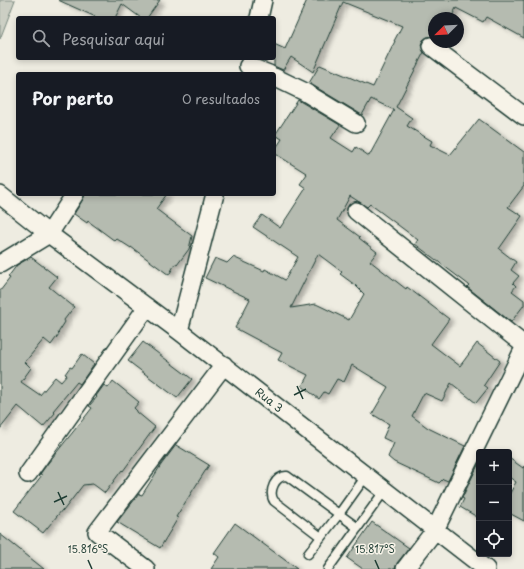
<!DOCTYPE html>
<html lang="pt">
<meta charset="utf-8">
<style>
:root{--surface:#171b24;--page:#20242c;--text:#f1f3f6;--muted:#9ea1a6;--line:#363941}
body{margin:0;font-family:"Playpen Sans",sans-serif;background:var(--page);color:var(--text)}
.controls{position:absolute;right:12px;bottom:12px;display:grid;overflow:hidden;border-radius:4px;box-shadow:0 2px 6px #0003}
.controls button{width:36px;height:36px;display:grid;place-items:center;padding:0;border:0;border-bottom:1px solid var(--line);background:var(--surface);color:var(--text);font:20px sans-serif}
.compass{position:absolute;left:428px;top:12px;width:36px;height:36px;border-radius:50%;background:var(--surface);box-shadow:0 2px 6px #0003;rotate:246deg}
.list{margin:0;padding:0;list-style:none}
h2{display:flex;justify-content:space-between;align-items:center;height:52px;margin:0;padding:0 16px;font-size:17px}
h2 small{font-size:13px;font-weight:400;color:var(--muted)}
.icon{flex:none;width:22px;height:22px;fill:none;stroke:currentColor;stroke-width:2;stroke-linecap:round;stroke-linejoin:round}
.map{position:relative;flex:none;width:524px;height:569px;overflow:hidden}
.search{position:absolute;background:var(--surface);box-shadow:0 2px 6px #0003;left:16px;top:16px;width:260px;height:44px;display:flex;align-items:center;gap:10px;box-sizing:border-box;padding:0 14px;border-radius:4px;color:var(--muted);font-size:15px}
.panel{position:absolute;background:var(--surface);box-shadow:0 2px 6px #0003;left:16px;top:72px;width:260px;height:124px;border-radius:4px}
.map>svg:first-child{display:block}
.green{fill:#cccfc4;stroke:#76867c}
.building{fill:#b5bbb0;stroke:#1f3d34;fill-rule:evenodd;filter:url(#shadow)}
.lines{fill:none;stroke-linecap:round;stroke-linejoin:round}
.lane-casing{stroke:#1f3d34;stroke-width:11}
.street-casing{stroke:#1f3d34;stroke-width:20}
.lane{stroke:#f7f3e8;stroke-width:8}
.street{stroke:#f7f3e8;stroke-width:17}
.ticks{fill:none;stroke:#1f3d34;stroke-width:1.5}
.labels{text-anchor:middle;stroke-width:3;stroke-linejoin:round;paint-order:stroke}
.street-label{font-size:11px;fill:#1f3d34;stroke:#f7f3e8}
.ticks-label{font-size:10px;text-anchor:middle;fill:#1f3d34;stroke:#f7f3e8;stroke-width:3;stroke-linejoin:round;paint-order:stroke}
</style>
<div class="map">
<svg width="524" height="569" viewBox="0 0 524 569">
<defs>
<filter id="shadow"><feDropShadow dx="4.5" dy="2.5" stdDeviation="2" flood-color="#0004"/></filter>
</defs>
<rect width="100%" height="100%" fill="#eeece1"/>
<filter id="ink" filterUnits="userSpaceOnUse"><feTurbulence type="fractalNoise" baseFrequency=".025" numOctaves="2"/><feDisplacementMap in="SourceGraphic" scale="8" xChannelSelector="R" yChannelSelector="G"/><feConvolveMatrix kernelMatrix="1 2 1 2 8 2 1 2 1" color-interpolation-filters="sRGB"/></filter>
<g filter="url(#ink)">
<!-- green -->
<path class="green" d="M0,0H15L0,39Z"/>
<!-- building -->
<path class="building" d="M58,0H160L147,18H141L122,4L115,18H98Z
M307,0H524V38L486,17L483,22L456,8L451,18H434V37H427L423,40L421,45L424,52L396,107L412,118L407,126L432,141L430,145L450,155L479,119L524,152V186L508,207L522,216L499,249L516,262L511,270L519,276L513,283L516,286L512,291L524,300V305L511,322L467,287L469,285L415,244L418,240L370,204L367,207L350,196L337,220L360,237L359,238L377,252L370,261L406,289L407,287L449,319L431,344L460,366L477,343L500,361L484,385L488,388L476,403L451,383L442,401L424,393L412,416L428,428L465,446L448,481L443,479L439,483L394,462L388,457L394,443L383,438L389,424L372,414L388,387L352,365L344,382L337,379L328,394L324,392L319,399L302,386L308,375L278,360L282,353L235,328L250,299L205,278L215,258L227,263L233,257L264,271L265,269L285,280L298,257L253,227L262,215L280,228L306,188L300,184L307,174L306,173L274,153V151L282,139L275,135L298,100L340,125L331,138L353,152L356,147L369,156L394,110L371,99L362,115L309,83L320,65L373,87L395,41H394L402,26L343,2L313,72L291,57L283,70L274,66V44L285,49ZM318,254L342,272L340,274L355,285L364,294L349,320L316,304L291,308Z
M85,194H167L156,209L192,236L189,249L177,265L175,264L169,275L131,247V248L117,239L115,241L88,221L87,223L74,214L83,199Z
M31,257L57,277L49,287L74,307L64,320L65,322L58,333L59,334L51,345L44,339L25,362L31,368L21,382L40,395L55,377L61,382L67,375L65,374L70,367L72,368L82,354L94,364L80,384L77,382L53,411L55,413L43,427L18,406L0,429V291L10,278L8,277L17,265Z
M143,342L192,379L177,398L128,361Z
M113,381L139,402L134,408L137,411V412L155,427L123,471L122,470L105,493L93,484L83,485L63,511L62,510L43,533L14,511L42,475L40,474L48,463L85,417L92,408L89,406L97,397L96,396L104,385L108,388Z
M176,445L209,465L176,517L178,518L160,548L117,522L139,494L142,495L161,465Z
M509,458L523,468L524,466V521L509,513V495L516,482L509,477Z
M479,463V518L460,507L464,499L462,498Z
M372,522L409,548L397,563L395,569H363L347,558Z
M235,523L297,569H211L219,557L214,553Z
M0,534L44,569H0Z"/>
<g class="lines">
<!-- lane casing -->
<g class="lane-casing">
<path id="lane" d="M321,537L274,501C268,492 275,475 287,476L358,528
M308,554L339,514L366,476
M328,569L385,490"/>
</g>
<!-- street casing -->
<g class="street-casing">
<path id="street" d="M259,18L263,0
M431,46L524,116
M248,66L269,74
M274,77L303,91L356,123
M0,195L49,234L179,331L486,569
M356,211L524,345
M0,264L49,234L75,194
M179,331L215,194
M28,474L147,307
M146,569L97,532L224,365
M405,569L435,530L524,348"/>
</g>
<!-- lane -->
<use href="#lane" class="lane"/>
<!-- street -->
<use href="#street" class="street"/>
</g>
</g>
<!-- ticks -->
<path class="ticks" d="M297,386L303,399M294,395L306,389M58,492L64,505M54,502L67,496M88,560L92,569M375,560L379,569"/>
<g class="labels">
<!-- street labels -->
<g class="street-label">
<text transform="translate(269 400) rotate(38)" y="4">Rua 3</text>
</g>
</g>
<g class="ticks-label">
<text x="88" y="553">15.816°S</text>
<text x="375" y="553">15.817°S</text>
</g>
</svg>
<div class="controls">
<button>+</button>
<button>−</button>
<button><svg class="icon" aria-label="locate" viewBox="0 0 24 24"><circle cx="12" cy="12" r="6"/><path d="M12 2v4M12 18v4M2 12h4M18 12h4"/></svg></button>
</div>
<svg class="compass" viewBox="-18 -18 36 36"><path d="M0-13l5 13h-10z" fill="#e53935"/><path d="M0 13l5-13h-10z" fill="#9ea1a6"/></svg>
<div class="search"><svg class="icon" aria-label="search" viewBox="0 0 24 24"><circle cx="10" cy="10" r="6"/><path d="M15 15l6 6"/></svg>Pesquisar aqui</div>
<section class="panel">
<h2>Por perto<small>0 resultados</small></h2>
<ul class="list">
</ul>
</section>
</div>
